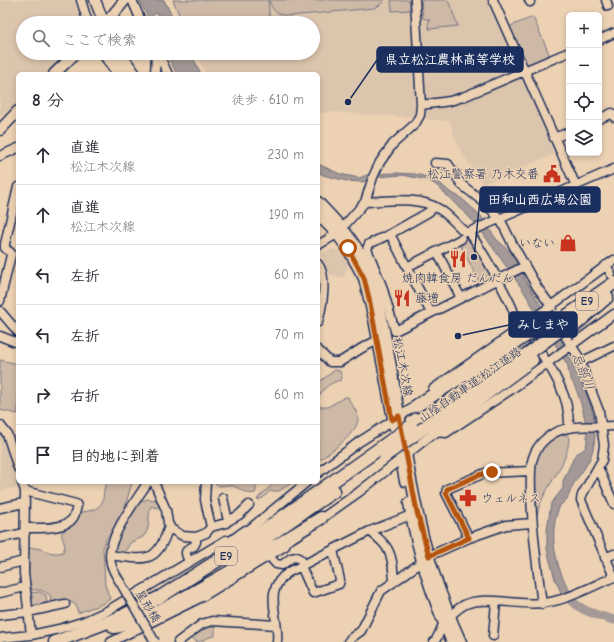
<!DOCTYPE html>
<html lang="ja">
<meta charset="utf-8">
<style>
:root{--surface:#fff;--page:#f2f2f3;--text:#2b2b33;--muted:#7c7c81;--line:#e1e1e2}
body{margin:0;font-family:"Comic Neue","Klee One",sans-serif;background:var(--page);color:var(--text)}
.controls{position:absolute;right:12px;top:12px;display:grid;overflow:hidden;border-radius:6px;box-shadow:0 2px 6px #0003}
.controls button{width:36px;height:36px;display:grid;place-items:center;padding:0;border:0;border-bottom:1px solid var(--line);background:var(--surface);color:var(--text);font:20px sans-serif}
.stop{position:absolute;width:12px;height:12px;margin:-9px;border:3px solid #b45309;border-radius:50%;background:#fff}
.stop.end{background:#b45309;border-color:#fff;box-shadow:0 1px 4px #0008}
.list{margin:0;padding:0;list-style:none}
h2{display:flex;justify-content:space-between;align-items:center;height:52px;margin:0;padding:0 16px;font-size:17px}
h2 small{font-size:13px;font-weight:400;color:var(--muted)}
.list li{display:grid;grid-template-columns:26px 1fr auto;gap:12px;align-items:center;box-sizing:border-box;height:60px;padding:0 16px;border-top:1px solid var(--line)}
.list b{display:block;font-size:15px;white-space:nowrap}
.list p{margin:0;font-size:13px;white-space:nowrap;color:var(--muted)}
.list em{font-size:13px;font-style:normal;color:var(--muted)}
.icon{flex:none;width:22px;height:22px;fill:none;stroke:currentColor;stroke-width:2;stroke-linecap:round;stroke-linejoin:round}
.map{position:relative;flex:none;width:614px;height:642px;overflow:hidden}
.search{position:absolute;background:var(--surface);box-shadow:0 2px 6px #0003;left:16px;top:16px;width:304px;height:44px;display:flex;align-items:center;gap:10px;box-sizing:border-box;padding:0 14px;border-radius:22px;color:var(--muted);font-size:15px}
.panel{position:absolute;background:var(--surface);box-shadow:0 2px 6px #0003;left:16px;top:72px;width:304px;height:412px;border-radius:6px}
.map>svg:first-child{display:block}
.built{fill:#dcc5ad}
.green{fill:#ceb9a7;stroke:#747482}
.water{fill:#a49996;stroke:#6d6f80}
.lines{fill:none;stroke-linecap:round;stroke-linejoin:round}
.river{stroke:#a49996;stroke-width:9}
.minor-casing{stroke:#1b2f5e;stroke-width:11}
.major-casing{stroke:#1b2f5e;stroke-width:13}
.highway-casing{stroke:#1b2f5e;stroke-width:15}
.minor{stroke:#ecd1b3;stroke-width:8}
.major{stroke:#ecd1b3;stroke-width:10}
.highway{stroke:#ecd1b3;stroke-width:12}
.minor-bridge-casing{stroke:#1b2f5e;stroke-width:11;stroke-linecap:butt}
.highway-bridge-casing{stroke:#1b2f5e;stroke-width:15;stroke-linecap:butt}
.minor-bridge{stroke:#ecd1b3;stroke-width:8}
.highway-bridge{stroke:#ecd1b3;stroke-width:12}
.route{stroke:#b45309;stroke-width:5}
.labels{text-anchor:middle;stroke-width:3;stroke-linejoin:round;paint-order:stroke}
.shield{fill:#ecd1b3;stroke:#5a6078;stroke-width:1}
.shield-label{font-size:11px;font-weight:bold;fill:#1b2f5e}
.poi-label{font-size:12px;fill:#1b2f5e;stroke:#ecd1b3;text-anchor:end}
.street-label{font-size:12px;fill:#1b2f5e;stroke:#ecd1b3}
.water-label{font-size:13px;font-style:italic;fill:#364469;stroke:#ecd1b3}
.leader{fill:none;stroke:#1b2f5e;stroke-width:1.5}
.callout-dot{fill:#1b2f5e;stroke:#ecd1b3;stroke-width:1.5}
.callout{fill:#1b2f5e;stroke:#1b2f5e;stroke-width:1.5}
.callout-label{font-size:13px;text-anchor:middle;font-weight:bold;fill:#fff}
</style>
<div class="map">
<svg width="614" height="642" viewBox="0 0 614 642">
<rect width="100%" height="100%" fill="#ecd1b3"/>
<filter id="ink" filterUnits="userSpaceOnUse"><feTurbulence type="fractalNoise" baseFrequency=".025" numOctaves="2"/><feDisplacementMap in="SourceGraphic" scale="8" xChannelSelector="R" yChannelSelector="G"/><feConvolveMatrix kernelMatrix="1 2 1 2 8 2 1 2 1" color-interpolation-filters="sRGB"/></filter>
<g filter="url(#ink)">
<!-- built -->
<path class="built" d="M0,0H75L82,23H23V53H66L48,74H18V106L15,109L0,115Z
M171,0H412L415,72V116L414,117L330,112L318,114V74H207L195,53H313V23H181Z
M419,0H492L522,68L487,85L447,99L425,100L424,98Z
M522,73L557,153L483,184L463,155L454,136L451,124L449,121L424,119L423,117L425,106Z
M333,249L340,251L349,264L343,277L325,274L323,254Z
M0,431L6,437L18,474V482H20L21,487L0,491Z"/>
<!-- green -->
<path class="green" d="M173,0H268L270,23H183Z
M269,0H385L380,5L374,8L290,16C278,15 272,12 269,0Z
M391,0H410V10L392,11Z
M421,0H448L458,26L429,29L428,23L430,20L423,18Z
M533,17L550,56L526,66L508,27Z
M470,236L493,277V278L480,284L459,242Z
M0,360L18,364V414L0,410Z
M335,370L340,371L342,378L341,380C331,382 323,388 318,398V383Z
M345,397H348C350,404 357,410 358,417C360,432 329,453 318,461V399L319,405L321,407H328Z
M565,432L569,438C568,467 543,486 537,515H535C534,490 528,459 548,440C552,436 560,435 565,432Z
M111,482H132L123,514L113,530L106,539L103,548L105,585L110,599L104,603L78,613L76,605C65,598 63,598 51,603L50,595C44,591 39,589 32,590L28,575V549C40,544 48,557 63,552L65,546C60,529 59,535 72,525C76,522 79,516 82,512C116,509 95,486 111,482Z
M214,482H256V491L255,493C246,496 239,486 229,485C226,485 222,486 219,486Z
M275,482H293L279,491H270L263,498L257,500L258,498Z
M147,499L157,500L159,503V506L157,508L151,506L150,508L148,528L146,533L143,537L131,542L124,553H119L115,551V544L135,508L141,502Z
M39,592L46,595L47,605L32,607L31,606L30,593Z
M213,627H215V636C208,636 203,642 196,642L192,637L207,628Z"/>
<!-- water -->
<path class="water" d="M139,0H164L176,23H162L159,15L156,13L149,19Z
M166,53H191L201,74H177Z
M318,164L340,174L359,178L370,174L396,173L415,174L435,179L451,193L460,197L480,215L497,240L511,252L521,273C538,301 557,330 571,360C573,363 573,368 575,371C585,390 595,409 595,431C595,453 589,463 576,480C572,486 570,493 567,499C564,503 560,504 559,508C547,536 557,574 574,597L565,601L555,579L550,561L547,549V530L551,504L563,488V481L575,455C578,452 582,452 585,448C592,437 580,398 575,387C571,379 568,375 568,366L523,290L484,235L473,221L436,185L428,180L402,175L378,177L362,182L347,181L323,175L318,172Z"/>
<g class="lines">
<!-- river -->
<path class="river" d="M565,592C573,609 597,615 614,620"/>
<!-- minor casing -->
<g class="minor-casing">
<path id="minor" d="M81,0L88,23
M132,0L142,23
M493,0L576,186
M529,0L530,2
M606,0L608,6
M599,40L614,33
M102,53L117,74
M158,53L168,74
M155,74L156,53
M421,105L450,101L463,97L569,52
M599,119L612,113L614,117
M554,138L569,132
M0,156L18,148
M435,163L448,164L462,185L486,204L500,219L513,245L537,287L551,306L552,310
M365,202C389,201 418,196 439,209C449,215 456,224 465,232H469L614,169
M469,232C485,254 498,279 510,303C516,315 515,323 527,332C541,353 566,387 568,413C569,418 569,423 569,428
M390,234L369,244L367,249L382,286L395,331L525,266
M318,245L337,234L365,202L373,177L380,162L393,144L415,124L420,115L421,105L415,0
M437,252L461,298
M318,264C328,277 322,307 318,322
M606,265L611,274
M407,267L390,234L427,213L431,210L433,206
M0,301L11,255V253L5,248V244L18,187
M0,311L18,332
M431,313L407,267L461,239
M562,331L582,362
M0,336L18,343
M318,350L330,362H340L362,348L378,340
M433,389L526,324L614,260
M0,425L7,434L18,468
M598,467L614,504
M318,473L359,442L416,406L419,403
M22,482L25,491L24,573L31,635
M154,482L166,510L168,523L171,529L183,536L196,537
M0,508L24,503
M228,521L239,515L249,505
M318,521L359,492L435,432L446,433L509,391L614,314
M211,527L226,523L228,521L223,498
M25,528C37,528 66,530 73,518C75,515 76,510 77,506L76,504L25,491
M370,531C374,535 380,539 384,544C393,554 393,569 394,582
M242,533L246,532L307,482
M0,538L25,533
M469,538L446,493L447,489L485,473L531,471
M110,555C145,560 157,565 169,526
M429,556L469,538L506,525L532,523
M270,557L276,564L282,565L291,558L297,557L301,560L303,565
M605,558L614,554
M190,562C184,553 184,550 194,546L196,542V537L206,533L211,527L205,500L206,482
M301,566L313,593L339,584L340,580L333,550
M0,567L24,561
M614,577L581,500L582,495L602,460L604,445L599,411L581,364L585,360L614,346
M120,582C115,574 110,566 110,556C109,536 137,499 148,482
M0,593L25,587
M542,604C537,567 532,531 531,494C531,483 530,472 532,461C535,449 543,439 554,433C571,424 595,427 614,426
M0,615L28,612L65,604
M493,636L496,602
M0,638L31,635L59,629L85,621L107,611L226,540
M111,642L202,597L285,546
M178,642L202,624L212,621L276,625
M277,642C280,616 261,590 289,572L370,531L411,515
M348,642L351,638L361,631L381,591L419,564L423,563
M434,642C439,637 440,629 444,623C449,617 457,609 464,605C482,595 520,606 543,603C566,601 592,586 614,577"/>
</g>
<!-- major casing -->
<g class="major-casing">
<path id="major" d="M95,0L104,23
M106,23L125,0
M112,53L126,74
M120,53L135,74
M54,74L76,53
M0,130L18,111
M318,202C335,220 352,237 363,259C379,292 384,331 391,367C399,415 407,463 417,510C426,555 442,600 461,642
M318,215L337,234L348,249L364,278L374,319L405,481
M409,503C417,551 432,598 452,642"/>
</g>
<!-- highway casing -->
<g class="highway-casing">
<path id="highway" d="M561,320L614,283
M566,333L607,297
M416,406L524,337
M435,432L532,360
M414,435L533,350
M221,550L246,532
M232,561L334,491
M114,627L135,623L175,603L277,545L321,518
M55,642L118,618L160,597L250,540L383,446"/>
</g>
<!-- minor -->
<use href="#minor" class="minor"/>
<!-- major -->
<use href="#major" class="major"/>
<!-- highway -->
<use href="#highway" class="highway"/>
<!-- minor-bridge casing -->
<g class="minor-bridge-casing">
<path id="minor-bridge" d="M120,582L155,642"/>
</g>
<!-- highway-bridge casing -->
<g class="highway-bridge-casing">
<path id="highway-bridge" d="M524,337L558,316
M533,350L563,328
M383,446L411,426
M386,455L414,435"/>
</g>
<!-- minor-bridge -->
<use href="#minor-bridge" class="minor-bridge"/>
<!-- highway-bridge -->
<use href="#highway-bridge" class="highway-bridge"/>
</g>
</g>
<g class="lines" filter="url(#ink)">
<!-- route -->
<path class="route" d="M348,248L364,278L369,298L392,420L399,416L417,512L429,556L469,538L446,493L447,489L479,475L492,472"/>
</g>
<!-- icons -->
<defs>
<g id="civic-bare" transform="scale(1.38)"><path d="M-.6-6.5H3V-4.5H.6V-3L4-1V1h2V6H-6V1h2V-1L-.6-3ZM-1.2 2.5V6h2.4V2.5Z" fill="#c8321e" stroke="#ecd1b3" stroke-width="2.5" paint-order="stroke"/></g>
<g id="shop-bare" transform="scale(1.38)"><path d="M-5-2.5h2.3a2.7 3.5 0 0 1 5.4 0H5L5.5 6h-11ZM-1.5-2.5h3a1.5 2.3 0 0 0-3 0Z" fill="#c8321e" stroke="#ecd1b3" stroke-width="2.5" paint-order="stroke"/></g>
<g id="restaurant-bare" transform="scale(1.38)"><path d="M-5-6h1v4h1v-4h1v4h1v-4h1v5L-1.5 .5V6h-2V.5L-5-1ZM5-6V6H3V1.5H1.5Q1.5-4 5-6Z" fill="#c8321e" stroke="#ecd1b3" stroke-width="2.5" paint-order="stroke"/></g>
<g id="pharmacy-bare" transform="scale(1.38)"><path d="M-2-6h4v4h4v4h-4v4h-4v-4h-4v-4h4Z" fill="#c8321e" stroke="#ecd1b3" stroke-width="2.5" paint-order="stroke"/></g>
</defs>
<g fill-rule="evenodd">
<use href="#civic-bare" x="552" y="174"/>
<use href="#shop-bare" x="568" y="243"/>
<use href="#restaurant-bare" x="458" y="259"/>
<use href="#restaurant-bare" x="402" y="298"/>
<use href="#pharmacy-bare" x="468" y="498"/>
</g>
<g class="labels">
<!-- shield labels -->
<g class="shield">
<rect x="576" y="292" width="22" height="18" rx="3"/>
<rect x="215" y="547" width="22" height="18" rx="3"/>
</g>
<g class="shield-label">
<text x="587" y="305">E9</text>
<text x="226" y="560">E9</text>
</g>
<!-- poi labels -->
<g class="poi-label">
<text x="539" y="178">松江警察署 乃木交番</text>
<text x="555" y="247">いない</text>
<text x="458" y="282" text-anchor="middle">焼肉韓食房 だんだん</text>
<text x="415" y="302" text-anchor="start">藤増</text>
<text x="481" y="502" text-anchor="start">ウェルネス</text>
</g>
<!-- street labels -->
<g class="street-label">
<text transform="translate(403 367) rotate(79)" y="4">松江木次線</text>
<text transform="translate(470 385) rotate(-35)" y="4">山陰自動車道;松江道路</text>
<text transform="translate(148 606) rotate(59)" y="4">星形橋</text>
</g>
<!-- water labels -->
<g class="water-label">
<text transform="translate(584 371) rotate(69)" y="5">忌部川</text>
</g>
</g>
<!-- callouts -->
<path class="leader" d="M348 102L377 60M474 257L480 199M458 336L509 325"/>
<g class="callout-dot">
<circle cx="348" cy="102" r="4"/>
<circle cx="474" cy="257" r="4"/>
<circle cx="458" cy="336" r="4"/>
</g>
<g class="callout">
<rect x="377" y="47" width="146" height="25" rx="4"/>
<rect x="480" y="187" width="120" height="25" rx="4"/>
<rect x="509" y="312" width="68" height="25" rx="4"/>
</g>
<g class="callout-label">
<text x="450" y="64">県立松江農林高等学校</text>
<text x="540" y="204">田和山西広場公園</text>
<text x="543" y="329">みしまや</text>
</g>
</svg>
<div class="controls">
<button>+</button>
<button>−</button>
<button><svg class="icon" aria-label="locate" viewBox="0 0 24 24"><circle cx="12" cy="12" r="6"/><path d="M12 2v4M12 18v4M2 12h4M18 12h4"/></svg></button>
<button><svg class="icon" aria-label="layers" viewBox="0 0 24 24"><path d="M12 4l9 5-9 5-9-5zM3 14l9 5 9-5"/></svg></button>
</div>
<div class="stop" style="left:348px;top:248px"></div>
<div class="stop end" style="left:492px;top:472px"></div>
<div class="search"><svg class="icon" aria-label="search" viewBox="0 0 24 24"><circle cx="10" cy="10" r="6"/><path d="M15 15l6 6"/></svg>ここで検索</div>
<section class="panel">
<h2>8 分<small>徒歩 · 610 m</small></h2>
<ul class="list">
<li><svg class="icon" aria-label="ahead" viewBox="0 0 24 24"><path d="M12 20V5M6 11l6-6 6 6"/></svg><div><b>直進</b><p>松江木次線</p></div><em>230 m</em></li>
<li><svg class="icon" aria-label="ahead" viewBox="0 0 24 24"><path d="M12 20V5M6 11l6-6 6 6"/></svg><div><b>直進</b><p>松江木次線</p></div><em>190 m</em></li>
<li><svg class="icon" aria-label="left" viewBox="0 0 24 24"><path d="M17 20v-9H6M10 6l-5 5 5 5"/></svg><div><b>左折</b></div><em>60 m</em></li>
<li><svg class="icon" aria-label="left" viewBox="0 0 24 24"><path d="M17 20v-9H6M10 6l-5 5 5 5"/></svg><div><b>左折</b></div><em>70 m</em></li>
<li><svg class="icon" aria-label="right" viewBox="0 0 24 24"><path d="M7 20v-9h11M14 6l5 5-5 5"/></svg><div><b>右折</b></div><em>60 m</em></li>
<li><svg class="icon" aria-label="arrive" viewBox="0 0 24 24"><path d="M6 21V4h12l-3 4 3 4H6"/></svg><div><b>目的地に到着</b></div></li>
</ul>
</section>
</div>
